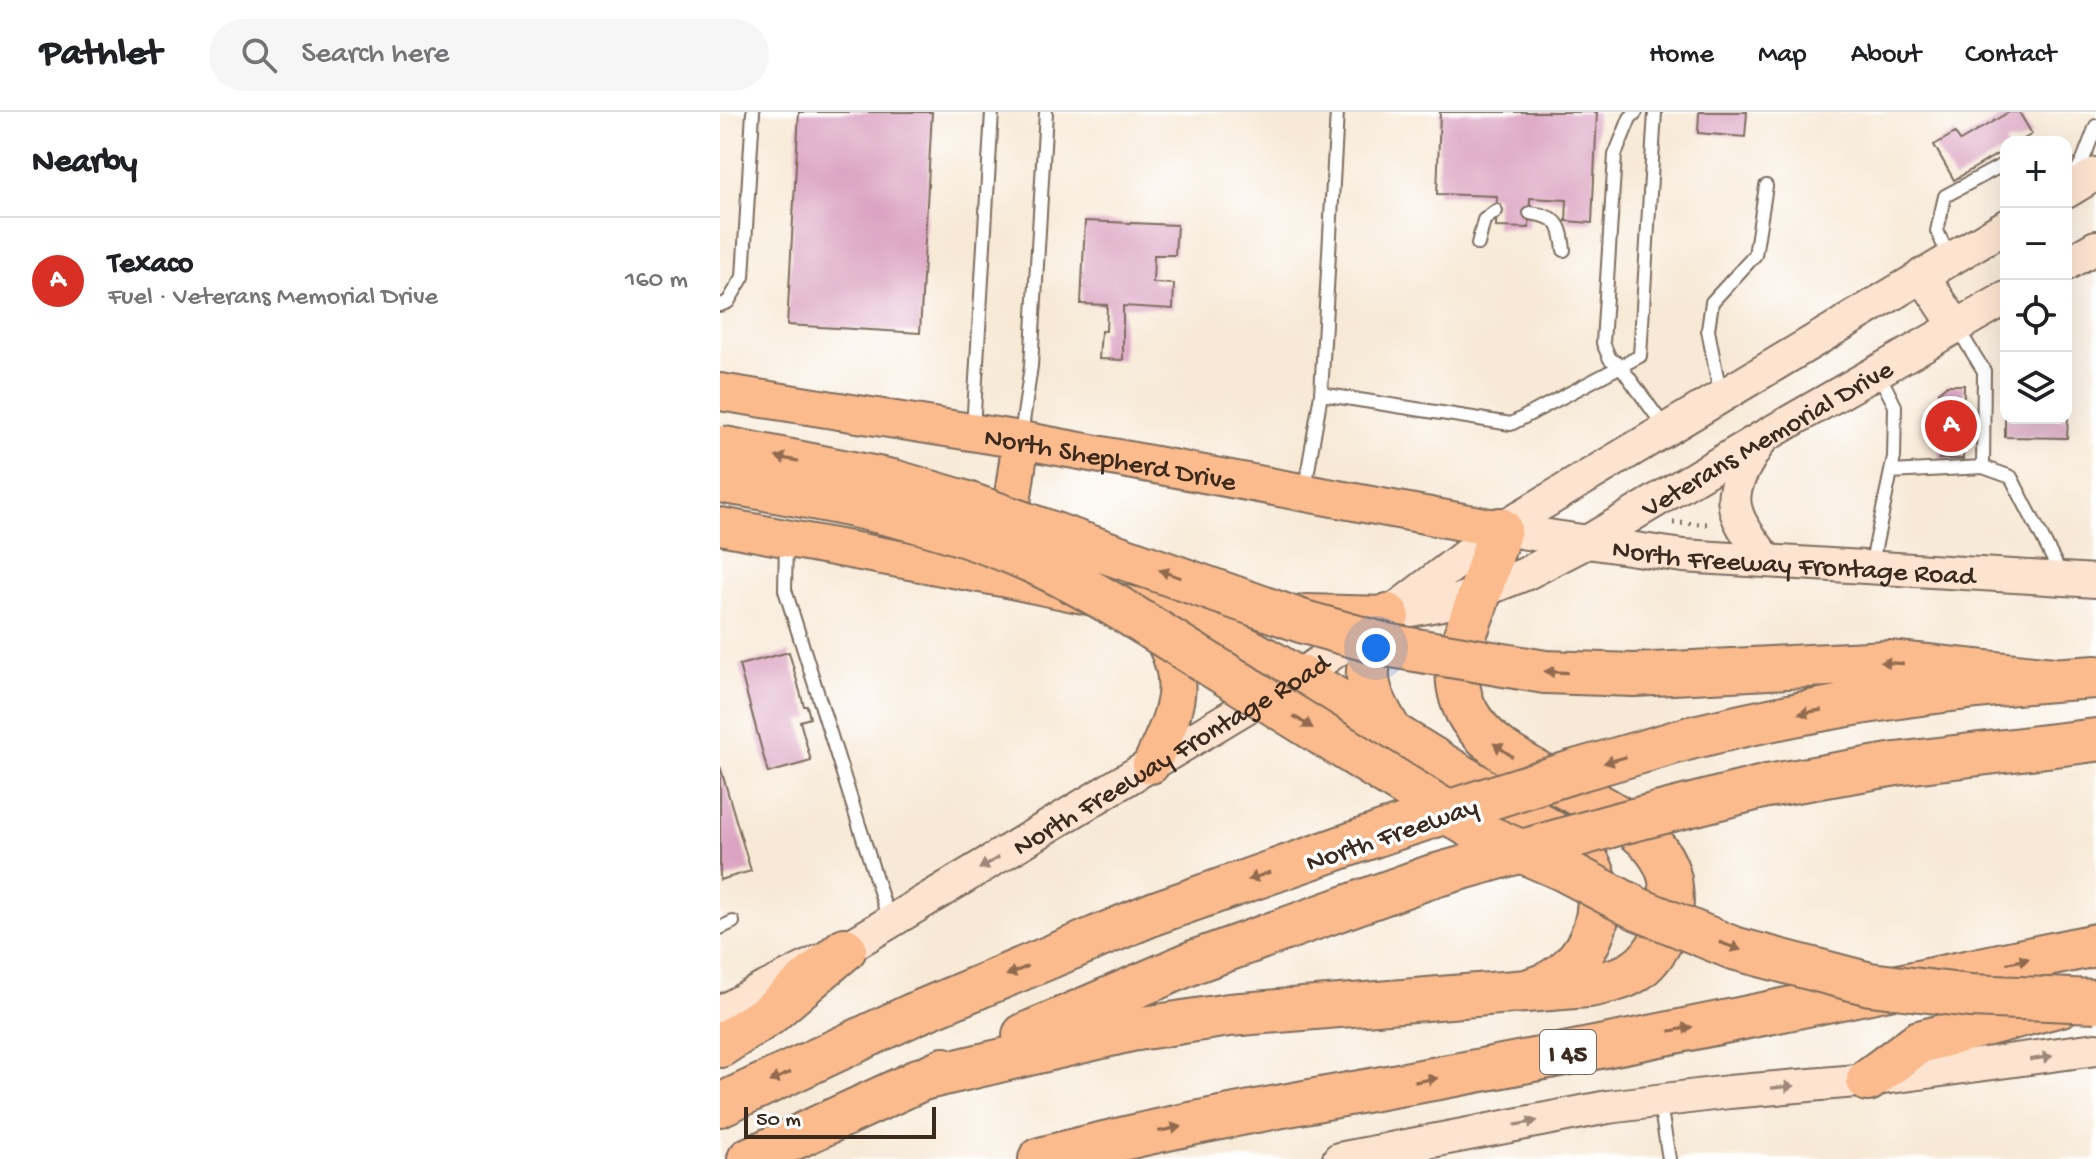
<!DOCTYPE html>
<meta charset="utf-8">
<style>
:root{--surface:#fff;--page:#f6f6f6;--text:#202124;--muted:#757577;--line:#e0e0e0;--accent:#d93025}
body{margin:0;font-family:"Gochi Hand",sans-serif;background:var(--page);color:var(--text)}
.controls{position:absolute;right:24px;top:24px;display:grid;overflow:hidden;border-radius:16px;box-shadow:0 8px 32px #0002}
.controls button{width:72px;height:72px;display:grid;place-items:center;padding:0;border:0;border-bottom:2px solid var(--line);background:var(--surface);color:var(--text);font:40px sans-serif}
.scale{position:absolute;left:24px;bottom:20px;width:192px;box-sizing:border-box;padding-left:8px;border:4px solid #3b2a1e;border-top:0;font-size:22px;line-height:28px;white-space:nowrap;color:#3b2a1e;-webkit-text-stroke:6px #fff;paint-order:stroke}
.you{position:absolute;left:656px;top:536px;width:28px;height:28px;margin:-20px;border:6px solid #fff;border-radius:50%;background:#1a73e8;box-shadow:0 0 0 12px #1a73e833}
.badge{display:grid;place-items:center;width:52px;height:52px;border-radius:50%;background:var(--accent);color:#fff;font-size:26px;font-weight:700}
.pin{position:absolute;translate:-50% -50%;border:4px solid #fff;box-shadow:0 2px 8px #0006}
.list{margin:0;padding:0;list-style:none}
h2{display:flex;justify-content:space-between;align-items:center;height:104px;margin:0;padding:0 32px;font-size:34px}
h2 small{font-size:26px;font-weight:400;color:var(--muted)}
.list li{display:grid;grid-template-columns:52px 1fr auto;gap:24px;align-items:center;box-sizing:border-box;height:128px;padding:0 32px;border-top:2px solid var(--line)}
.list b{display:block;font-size:30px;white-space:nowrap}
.list p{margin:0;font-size:26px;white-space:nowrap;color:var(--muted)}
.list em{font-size:26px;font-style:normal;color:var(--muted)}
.icon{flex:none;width:44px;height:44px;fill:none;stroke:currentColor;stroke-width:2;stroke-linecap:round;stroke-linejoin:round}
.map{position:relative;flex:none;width:1376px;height:1047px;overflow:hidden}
header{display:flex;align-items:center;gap:48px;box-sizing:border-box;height:112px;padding:0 40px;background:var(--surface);border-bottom:2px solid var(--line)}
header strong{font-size:38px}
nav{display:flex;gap:44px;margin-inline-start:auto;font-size:28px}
.search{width:560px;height:72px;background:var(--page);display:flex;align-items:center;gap:20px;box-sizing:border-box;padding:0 28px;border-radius:44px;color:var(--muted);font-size:30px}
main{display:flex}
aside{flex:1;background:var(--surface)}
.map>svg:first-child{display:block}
.building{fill:#dca4c2}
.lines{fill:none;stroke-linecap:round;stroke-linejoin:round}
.service-casing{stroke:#7d6d5e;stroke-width:16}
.secondary-casing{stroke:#7d6d5e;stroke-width:36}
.primary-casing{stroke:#7d6d5e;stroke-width:40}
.motorway-casing{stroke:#7d6d5e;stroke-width:46}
.path{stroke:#7d6d5e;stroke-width:5;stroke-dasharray:2 6;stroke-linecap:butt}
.service{stroke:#fff;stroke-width:12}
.secondary{stroke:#fde4d1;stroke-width:32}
.primary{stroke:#fbbb8c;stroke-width:36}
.motorway{stroke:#fbbb8c;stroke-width:42}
.motorway-bridge-casing{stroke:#7d6d5e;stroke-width:46;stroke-linecap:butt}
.motorway-bridge{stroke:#fbbb8c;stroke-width:42}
.oneway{fill:#916b50}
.oneway2{fill:#9c8778}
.labels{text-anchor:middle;stroke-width:7;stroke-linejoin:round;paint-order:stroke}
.shield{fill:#fff;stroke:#766a62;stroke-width:2}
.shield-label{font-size:26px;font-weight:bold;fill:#3b2a1e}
.street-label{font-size:28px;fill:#3b2a1e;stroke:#fff}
</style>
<header>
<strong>Pathlet</strong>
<div class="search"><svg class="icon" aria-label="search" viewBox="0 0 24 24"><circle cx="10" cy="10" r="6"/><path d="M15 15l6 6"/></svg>Search here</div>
<nav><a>Home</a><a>Map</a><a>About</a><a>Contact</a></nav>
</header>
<main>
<aside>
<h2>Nearby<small></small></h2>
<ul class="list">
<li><span class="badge">A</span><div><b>Texaco</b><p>Fuel · Veterans Memorial Drive</p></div><em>160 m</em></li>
</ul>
</aside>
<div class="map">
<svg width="1376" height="1047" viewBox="0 0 1376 1047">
<rect width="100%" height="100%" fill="#fff"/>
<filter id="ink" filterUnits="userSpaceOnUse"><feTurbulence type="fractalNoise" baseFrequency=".0125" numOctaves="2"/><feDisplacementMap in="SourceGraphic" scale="16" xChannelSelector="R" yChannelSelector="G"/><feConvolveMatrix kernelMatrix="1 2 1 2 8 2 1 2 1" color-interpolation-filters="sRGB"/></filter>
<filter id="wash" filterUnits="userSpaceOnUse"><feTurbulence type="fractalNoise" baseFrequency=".006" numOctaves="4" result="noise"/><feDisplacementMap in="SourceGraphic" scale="32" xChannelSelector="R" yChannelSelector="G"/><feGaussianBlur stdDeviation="1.8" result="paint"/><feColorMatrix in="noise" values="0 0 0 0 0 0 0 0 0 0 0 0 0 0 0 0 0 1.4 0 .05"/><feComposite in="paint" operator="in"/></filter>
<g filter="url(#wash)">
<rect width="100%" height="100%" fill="#f7e9d6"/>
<g id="blocks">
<!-- building -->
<path class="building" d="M79,0H212L200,221L67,213Z
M720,0H877L872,111L846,109L847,88L810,86L809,116L776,115L777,84L717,82Z
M979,0H1027L1025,25L978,21Z
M1289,0H1299L1312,22L1299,30H1286V37L1234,68L1214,33L1235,21L1240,29Z
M365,109L457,113L455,143H434L433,171L454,172L453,197L403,194V248L379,247L381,219H386L387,193L361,192Z
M1227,273H1244L1243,347H1219V280Z
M1285,306H1348L1347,326L1285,325Z
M69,540L84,594H87L90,606L80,609L91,649L48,661L19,553Z
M0,654L31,759L0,768Z"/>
</g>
</g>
<g filter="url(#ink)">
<use href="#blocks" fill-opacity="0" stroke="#7d6d5e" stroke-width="2"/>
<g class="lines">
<!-- service casing -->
<g class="service-casing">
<path id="service" d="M916,0L910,6L895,43L883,231L890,247L899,252L946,317
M1353,65L1363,48L1376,14
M810,101C838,105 841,111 844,138
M758,132L764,108L776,99
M1230,147L1217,119L1225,84L1286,51
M0,193L8,190L23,165L33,0
M1236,214L1264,259L1263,355L1291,365L1342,464
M1000,281L988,218L992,190L1035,143L1046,74
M601,282L791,312L920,244L935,0
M253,317L272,0
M301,324L311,254L326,0
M1171,360L1263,355
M585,376L601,282L617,0
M66,430L65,478L169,808
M1151,455L1174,345L1175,294L1158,260
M0,816L13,810
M940,992L949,1047"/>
</g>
<!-- secondary casing -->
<g class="secondary-casing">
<g id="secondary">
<path d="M1346,80L1376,62"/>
<path d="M1346,152L1376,135"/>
<path d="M1202,163L1236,214"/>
<path d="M1041,328C1004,384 1005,395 1047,448"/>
<path id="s1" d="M780,417L963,444L1376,469"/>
<path id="s2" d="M675,501L737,489L805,462L867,430L1043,325L1286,186"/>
<path id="s3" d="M0,901L39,879L125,837L588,558L668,503L780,417L1286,114"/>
<path d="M619,1047L888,995L1009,980L1148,968L1376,937"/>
</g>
</g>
<!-- primary casing -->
<g class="primary-casing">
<g id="primary">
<path id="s4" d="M0,280L301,328L780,417"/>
<path d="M0,414L282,466L416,494L523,496"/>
<path d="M286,432L301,328"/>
<path d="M586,501L668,503"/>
<path d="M448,503C496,517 537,536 579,564"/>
<path d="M431,653C457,596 471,570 434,511"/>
</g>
</g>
<!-- motorway casing -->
<g class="motorway-casing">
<path id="motorway" d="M668,503C641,558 640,569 672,622
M914,563L1168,550L1333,567
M579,564L856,735C902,781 873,861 812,877
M970,626C1103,593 1239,573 1376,565
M1047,674L1176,652L1376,628
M304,923L476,849L710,765
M0,934L48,903L125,837
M198,968L411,918L509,903L868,874C907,867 926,860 944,823C952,807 953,793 951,775C944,686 766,672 741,586C730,549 747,521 758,487C766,463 773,440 780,417
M1148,968L1199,930L1341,893
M0,993L192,903L435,801L665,720
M29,1047L224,957
M320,1047C457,1011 596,988 735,963C949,923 1163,877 1376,833"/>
</g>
<!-- path -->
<path class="path" d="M953,411L991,412"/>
<!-- service -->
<use href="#service" class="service"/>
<!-- secondary -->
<use href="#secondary" class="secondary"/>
<!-- primary -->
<use href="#primary" class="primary"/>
<!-- motorway -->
<use href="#motorway" class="motorway"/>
<!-- motorway-bridge casing -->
<g class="motorway-bridge-casing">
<path id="motorway-bridge" d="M0,335L173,369L241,389L584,510L666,533L825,560L914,563
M0,369C106,388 214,405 313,450C344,464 374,481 404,499L764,723L842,757L918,797L1013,836L1150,872L1250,884L1376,889
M665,720L855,659L970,626
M710,765L901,711L1047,674"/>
</g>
<!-- motorway-bridge -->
<use href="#motorway-bridge" class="motorway-bridge"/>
</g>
<!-- one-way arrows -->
<defs><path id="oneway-solid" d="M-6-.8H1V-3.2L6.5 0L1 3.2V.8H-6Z" transform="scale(2)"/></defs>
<g class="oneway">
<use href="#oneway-solid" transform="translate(67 347) rotate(-170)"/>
<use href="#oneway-solid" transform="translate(450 462) rotate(-160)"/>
<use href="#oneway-solid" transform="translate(1172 551) rotate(-177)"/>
<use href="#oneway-solid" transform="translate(836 560) rotate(-177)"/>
<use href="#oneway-solid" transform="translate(1090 600) rotate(170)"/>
<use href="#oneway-solid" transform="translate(583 610) rotate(32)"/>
<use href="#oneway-solid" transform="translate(783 638) rotate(-145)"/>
<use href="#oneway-solid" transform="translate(895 648) rotate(164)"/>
<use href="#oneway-solid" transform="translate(539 764) rotate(161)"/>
<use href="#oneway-solid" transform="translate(1010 834) rotate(20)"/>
<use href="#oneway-solid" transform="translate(1298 849) rotate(-12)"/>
<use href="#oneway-solid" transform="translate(297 859) rotate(157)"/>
<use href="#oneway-solid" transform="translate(961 917) rotate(-11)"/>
<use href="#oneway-solid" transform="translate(60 965) rotate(155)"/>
<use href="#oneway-solid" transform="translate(706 968) rotate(-10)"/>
<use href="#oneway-solid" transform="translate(450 1017) rotate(-12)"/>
</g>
<g class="oneway2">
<use href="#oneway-solid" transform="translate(269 751) rotate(149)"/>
<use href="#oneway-solid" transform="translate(1321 946) rotate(-9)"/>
<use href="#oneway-solid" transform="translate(1063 975) rotate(-5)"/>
<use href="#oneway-solid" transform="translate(806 1011) rotate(-11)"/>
</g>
</g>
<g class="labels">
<!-- shield labels -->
<rect class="shield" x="820" y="918" width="56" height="44" rx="6"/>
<g class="shield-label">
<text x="848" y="949">I 45</text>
</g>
<!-- street labels -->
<g class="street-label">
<text dy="10" stroke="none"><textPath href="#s2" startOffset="414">Veterans Memorial Drive</textPath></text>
<text dy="10" stroke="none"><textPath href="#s4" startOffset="396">North Shepherd Drive</textPath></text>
<text dy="10" stroke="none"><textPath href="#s1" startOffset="296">North Freeway Frontage Road</textPath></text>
<text dy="10" stroke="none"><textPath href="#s3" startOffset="520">North Freeway Frontage Road</textPath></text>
<text transform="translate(671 720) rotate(-19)" y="10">North Freeway</text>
</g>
</g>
</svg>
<div class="controls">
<button>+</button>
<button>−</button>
<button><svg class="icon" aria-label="locate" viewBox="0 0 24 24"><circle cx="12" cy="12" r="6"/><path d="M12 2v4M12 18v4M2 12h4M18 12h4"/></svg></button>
<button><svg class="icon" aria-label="layers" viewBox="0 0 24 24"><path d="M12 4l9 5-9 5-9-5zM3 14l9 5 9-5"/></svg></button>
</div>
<div class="scale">50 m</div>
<div class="you"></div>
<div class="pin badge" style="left:1231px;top:314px">A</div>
</div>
</main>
